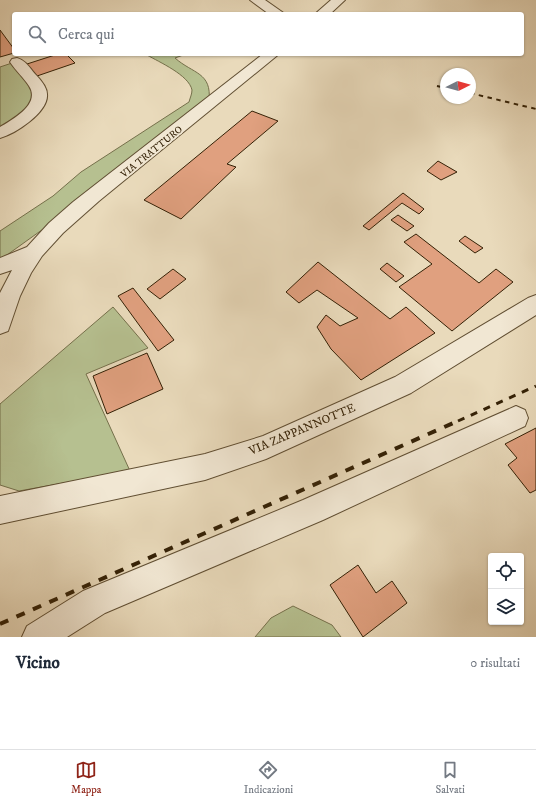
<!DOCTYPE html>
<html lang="it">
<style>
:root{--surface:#fff;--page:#f2f2f3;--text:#1f2937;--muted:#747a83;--line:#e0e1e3;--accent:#8f2418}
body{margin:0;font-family:"IM FELL DW Pica",serif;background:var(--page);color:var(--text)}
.controls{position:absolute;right:12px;bottom:12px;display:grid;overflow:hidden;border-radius:4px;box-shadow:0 1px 3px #0004}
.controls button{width:36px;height:36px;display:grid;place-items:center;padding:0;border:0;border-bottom:1px solid var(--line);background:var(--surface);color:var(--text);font:20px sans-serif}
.compass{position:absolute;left:440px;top:68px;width:36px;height:36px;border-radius:50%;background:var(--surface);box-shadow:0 1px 3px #0004;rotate:84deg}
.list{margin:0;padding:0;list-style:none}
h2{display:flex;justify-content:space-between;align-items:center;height:52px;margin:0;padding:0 16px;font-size:17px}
h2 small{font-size:13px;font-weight:400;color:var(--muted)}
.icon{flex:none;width:22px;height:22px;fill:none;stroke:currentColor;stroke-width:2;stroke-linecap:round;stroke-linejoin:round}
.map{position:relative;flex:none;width:536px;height:637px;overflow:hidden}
.search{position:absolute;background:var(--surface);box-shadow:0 1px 3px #0004;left:12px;right:12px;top:12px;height:44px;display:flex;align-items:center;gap:10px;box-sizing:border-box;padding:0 14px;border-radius:4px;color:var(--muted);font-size:15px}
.sheet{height:112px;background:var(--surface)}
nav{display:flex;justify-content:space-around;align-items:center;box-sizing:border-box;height:56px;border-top:1px solid var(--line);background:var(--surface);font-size:11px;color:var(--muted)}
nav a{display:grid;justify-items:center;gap:2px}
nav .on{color:var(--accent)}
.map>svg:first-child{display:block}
.green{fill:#b6c090;stroke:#75704b}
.building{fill:#e0a07f;stroke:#342106}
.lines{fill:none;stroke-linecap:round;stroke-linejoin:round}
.minor-casing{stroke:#614f33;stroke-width:2}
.minor{fill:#f1e7d3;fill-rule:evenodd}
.rail-far2{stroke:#342106;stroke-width:2;stroke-dasharray:4.5 4.5;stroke-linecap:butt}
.rail-far1{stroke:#342106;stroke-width:3;stroke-dasharray:7 7;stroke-linecap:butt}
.rail{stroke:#342106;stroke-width:4;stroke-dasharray:9 9;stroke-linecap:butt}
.labels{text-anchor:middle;stroke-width:3.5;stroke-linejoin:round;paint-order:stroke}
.far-street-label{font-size:10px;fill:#342106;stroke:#f1e7d3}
.street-label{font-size:12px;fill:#342106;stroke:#f1e7d3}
</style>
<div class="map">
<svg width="536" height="637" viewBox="0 0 536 637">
<rect width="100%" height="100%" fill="#e9dabb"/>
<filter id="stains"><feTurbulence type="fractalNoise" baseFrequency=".005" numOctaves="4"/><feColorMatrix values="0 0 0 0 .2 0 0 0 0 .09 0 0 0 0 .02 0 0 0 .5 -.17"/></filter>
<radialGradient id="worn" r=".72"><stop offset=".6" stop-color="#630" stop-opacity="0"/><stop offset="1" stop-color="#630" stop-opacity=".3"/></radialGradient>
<!-- green -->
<path class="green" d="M149,54H186L175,58C193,74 212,72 209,101L78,204L0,260V231L53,196L81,172L189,102C190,98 192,94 192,90C189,75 159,62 147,55Z
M12,63L32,85V108L0,132V67Z
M113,307L148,348L86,374L130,471L19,491L0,485V404Z
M293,606L332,625L341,637H255L271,618Z"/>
<!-- building -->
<path class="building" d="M0,30L14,49V53L0,57Z
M58,54H66L75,63L37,76L27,64Z
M252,111L278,121L227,164L236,167L181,219L144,200Z
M438,161L457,172L441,180L427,171Z
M403,193L424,209L419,214L402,203L369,230L363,226Z
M398,215L414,226L407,231L391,220Z
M416,234L479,283L496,269L513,282L452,331L399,287L432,264L404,242Z
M465,236L483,248L475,253L459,241Z
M318,262L390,319L406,307L435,333L361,380L331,349L317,327L326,315L340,326L358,318L317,290L299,303L286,292Z
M387,263L404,276L396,282L380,269Z
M173,269L186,279L160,299L147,289Z
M133,288L174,340L158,351L118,296Z
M147,353L163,389L107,414L93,376Z
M536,428V490L530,493L508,465L517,458L505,444Z
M358,565L376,593L392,581L407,603L363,637L330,585Z"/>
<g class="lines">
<!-- minor casing -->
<g class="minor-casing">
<path id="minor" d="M250,0H265L285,14H269Z
M331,0H345L330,14H315Z
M263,54H279L99,201L63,233L42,256L31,273L20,296L8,331L0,334V293L12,270L0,274V258L27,247L49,223L73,202Z
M17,58C25,60 30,68 35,74C40,79 47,87 47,94C49,112 15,134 0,138V127C13,119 41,104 29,86C24,78 16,71 10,62L12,59Z
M536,295V315L411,393L266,459L205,480L0,524V496L205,454L263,436L395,377L528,298Z
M516,406L525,410L528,418L525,426L323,520L105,613L67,637H22L27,626L83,591L303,500Z"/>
</g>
<!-- minor -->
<use href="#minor" class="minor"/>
<!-- rail-far2 -->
<path class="rail-far2" d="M437,86L446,88
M470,93L536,109"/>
<!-- rail-far1 -->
<path class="rail-far1" d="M458,421L536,386"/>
<!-- rail -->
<path class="rail" d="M0,624L460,420"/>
</g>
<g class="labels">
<!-- far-street labels -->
<g class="far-street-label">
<text transform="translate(151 151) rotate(-39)" y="4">VIA TRATTURO</text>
</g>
<!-- street labels -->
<g class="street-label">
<text transform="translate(302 429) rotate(-23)" y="4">VIA ZAPPANNOTTE</text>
</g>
</g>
<rect width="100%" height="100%" filter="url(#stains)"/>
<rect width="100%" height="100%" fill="url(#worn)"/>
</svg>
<div class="controls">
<button><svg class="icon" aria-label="locate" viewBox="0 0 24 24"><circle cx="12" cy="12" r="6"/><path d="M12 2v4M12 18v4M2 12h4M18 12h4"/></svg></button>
<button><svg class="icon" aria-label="layers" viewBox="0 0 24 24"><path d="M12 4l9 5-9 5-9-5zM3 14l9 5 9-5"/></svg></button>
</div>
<svg class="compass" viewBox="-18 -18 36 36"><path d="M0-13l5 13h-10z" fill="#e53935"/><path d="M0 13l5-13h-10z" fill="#747a83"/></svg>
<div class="search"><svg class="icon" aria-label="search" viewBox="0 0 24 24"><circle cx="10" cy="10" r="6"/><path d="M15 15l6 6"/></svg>Cerca qui</div>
</div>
<section class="sheet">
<h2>Vicino<small>0 risultati</small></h2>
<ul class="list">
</ul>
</section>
<nav>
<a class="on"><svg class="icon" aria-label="map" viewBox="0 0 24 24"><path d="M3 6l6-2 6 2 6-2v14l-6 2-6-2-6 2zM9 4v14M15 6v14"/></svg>Mappa</a>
<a><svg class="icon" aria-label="directions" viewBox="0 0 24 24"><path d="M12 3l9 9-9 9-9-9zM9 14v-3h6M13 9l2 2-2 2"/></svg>Indicazioni</a>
<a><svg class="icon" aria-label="saved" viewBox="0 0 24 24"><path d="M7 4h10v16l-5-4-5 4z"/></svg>Salvati</a>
</nav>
